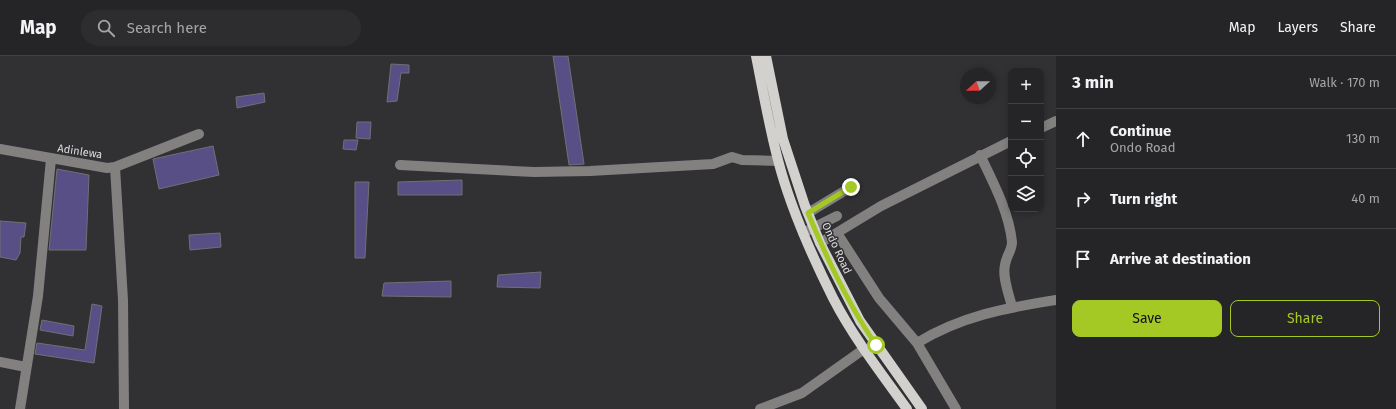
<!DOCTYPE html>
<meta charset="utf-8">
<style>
:root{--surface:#252527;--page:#2d2d2f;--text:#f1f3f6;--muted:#a3a5a7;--line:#424244;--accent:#a4c824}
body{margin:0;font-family:"Fira Sans",sans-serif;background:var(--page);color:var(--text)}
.controls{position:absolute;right:12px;top:12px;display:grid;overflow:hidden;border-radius:8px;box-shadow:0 2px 6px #0003}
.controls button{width:36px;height:36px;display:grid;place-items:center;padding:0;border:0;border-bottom:1px solid var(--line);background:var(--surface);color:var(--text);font:20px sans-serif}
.compass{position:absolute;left:960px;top:12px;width:36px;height:36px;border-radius:50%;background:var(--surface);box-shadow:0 2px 6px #0003;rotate:249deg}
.stop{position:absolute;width:12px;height:12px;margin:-9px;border:3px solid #a4c824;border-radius:50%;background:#fff}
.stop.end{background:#a4c824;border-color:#fff;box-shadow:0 1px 4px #0008}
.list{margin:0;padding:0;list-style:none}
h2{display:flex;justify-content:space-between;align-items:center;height:52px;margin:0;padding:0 16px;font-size:17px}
h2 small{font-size:13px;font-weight:400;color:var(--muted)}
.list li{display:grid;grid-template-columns:26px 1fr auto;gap:12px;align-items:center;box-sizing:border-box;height:60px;padding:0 16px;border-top:1px solid var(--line)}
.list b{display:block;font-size:15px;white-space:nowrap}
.list p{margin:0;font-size:13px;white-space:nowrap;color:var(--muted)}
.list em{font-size:13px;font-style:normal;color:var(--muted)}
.actions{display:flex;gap:8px;padding:12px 16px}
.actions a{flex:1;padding:9px 0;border:1px solid var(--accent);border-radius:8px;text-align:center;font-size:14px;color:var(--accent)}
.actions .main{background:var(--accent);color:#111}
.icon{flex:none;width:22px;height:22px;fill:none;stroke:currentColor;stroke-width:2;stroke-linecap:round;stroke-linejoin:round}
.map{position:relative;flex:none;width:1056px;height:353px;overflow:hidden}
header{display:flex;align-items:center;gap:24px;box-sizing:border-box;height:56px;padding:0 20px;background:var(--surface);border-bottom:1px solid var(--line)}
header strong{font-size:19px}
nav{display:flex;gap:22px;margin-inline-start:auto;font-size:14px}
.search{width:280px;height:36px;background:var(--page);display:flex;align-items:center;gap:10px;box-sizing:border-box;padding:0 14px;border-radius:22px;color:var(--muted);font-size:15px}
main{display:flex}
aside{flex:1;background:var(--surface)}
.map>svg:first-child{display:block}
.building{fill:#584f87;stroke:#707073}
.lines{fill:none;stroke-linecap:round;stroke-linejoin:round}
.minor{stroke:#828180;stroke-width:10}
.major{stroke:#d3d1ce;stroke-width:10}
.route{stroke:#a4c824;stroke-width:5}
.labels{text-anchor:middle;stroke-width:3;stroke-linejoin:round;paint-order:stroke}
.street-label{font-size:11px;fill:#dedddf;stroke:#313134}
</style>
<header>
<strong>Map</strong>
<div class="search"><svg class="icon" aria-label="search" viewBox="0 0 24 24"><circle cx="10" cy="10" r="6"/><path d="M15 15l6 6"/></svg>Search here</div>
<nav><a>Map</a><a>Layers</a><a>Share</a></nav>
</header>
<main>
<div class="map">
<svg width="1056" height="353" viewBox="0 0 1056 353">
<rect width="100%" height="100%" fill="#313134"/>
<!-- building -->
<path class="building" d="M553,0H568L584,108L569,109Z
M391,8L409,9V17H401L397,45L387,46Z
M264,37L265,46L237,52L236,41Z
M357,66H371L370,83L356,82Z
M344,84H358L356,94L343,93Z
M213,90L219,119L159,133L153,103Z
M57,113L89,119L86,194H49Z
M462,124V139H398V126Z
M355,126H369L365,202H355Z
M0,165L26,167L24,181H21L20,197L16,204L0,201Z
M220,177L221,191L190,194L189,179Z
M541,216L540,232L497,231L498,219Z
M451,225V241L382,240L384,227Z
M92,248L102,250L94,307L35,298L37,287L85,294Z
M42,264L74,270L73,280L40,274Z"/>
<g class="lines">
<!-- minor -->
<path class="minor" d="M1041,72L1056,65
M0,93L107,112L115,111L199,78
M980,99C993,126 1009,156 1012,186C1012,195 1006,200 1005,209C1002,221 1009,238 1012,251
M400,109L534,116L590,115L713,108L732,101L742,104L778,105
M115,111L123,244L124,353
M808,157L851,131
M803,177L837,160
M837,177L879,242L917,287L956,353
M820,187L881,150L1011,85
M917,287C961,260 1005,252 1056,244
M0,306L26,311
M20,353L38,240L51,103
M760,353L802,337L864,293"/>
<!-- major -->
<path class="major" d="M756,0C763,35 769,70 778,104C790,151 811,198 833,242C853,281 881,317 907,353
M766,0L783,83L805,150L820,187L860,265L922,353"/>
</g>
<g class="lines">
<!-- route -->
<path class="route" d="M851,131L808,157C827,203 848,248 876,289"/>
</g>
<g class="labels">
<!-- street labels -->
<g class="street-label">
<text transform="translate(80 95) rotate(9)" y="4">Adinlewa</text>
<text transform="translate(837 192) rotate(65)" y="4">Ondo Road</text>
</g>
</g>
</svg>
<div class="controls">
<button>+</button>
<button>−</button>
<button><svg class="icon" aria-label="locate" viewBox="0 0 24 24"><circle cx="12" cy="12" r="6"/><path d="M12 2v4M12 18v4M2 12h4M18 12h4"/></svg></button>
<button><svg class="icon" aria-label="layers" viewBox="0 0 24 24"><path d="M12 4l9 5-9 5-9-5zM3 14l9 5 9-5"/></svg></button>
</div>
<svg class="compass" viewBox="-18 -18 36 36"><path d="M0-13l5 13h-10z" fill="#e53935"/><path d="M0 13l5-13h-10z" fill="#a3a5a7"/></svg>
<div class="stop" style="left:876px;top:289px"></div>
<div class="stop end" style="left:851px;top:131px"></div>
</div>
<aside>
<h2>3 min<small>Walk · 170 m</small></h2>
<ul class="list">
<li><svg class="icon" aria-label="ahead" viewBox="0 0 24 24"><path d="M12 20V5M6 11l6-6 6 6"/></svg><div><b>Continue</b><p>Ondo Road</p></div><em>130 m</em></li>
<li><svg class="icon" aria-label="right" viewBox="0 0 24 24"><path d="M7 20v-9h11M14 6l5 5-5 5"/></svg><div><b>Turn right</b></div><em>40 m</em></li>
<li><svg class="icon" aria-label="arrive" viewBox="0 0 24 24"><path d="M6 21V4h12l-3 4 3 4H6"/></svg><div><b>Arrive at destination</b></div></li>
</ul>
<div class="actions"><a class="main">Save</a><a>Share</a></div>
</aside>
</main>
